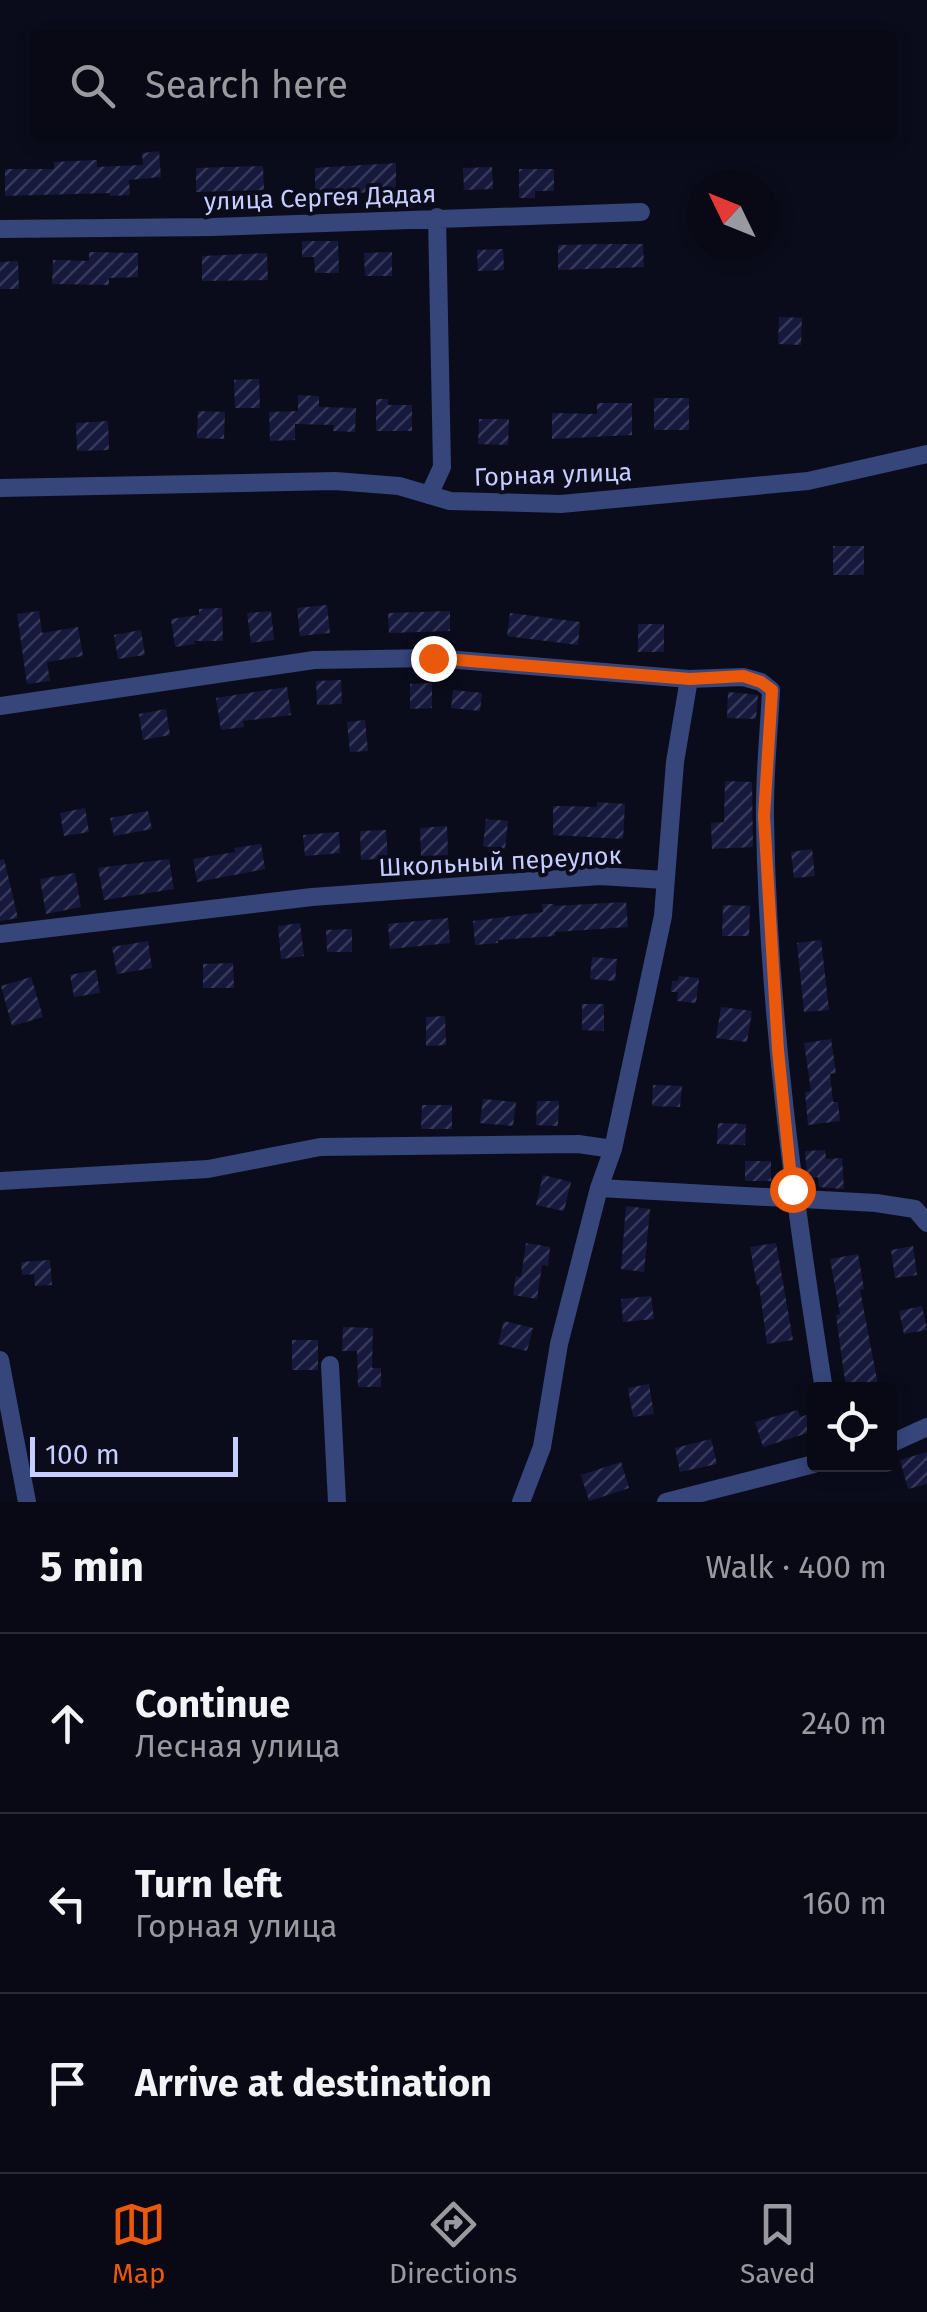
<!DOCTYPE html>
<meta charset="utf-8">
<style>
:root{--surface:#080914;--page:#161722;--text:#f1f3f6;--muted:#989aa0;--line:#292a34;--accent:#ea580c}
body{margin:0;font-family:"Fira Sans",sans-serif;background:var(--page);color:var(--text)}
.controls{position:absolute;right:30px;bottom:30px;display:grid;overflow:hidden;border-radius:10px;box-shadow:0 5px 15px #0003}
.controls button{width:90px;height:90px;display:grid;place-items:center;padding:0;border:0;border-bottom:2px solid var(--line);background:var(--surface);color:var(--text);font:50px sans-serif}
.compass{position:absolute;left:687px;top:170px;width:90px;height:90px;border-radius:50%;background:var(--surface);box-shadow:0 5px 15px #0003;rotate:313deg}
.scale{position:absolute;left:30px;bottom:25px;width:208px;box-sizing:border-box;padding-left:10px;border:5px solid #c6ceff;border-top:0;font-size:28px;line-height:35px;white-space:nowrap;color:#c6ceff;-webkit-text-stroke:8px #0b0c1b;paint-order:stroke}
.stop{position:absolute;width:30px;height:30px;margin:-22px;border:8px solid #ea580c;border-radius:50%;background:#fff}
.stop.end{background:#ea580c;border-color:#fff;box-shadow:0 2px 10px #0008}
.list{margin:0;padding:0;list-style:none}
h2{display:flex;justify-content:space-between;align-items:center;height:130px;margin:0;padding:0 40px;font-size:42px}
h2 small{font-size:32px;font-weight:400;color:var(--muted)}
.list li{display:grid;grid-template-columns:65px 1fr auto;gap:30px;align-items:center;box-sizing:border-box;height:180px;padding:0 40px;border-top:2px solid var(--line)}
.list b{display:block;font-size:38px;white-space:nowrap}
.list p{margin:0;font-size:32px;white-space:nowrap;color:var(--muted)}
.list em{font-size:32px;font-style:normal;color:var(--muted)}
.icon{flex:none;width:55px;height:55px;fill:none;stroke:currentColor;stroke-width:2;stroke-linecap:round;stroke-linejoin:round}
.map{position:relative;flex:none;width:927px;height:1502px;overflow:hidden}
.search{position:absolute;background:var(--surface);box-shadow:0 5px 15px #0003;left:30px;right:30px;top:30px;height:110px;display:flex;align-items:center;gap:25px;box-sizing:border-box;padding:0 35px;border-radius:10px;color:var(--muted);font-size:38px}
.sheet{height:670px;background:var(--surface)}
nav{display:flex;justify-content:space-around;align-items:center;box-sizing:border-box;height:140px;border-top:2px solid var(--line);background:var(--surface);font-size:28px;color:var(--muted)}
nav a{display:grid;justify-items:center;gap:5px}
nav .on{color:var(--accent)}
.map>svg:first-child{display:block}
.building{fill:url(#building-hatch)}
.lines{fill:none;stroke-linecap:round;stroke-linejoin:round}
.minor{stroke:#36457a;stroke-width:18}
.route{stroke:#ea580c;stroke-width:12}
.labels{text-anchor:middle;stroke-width:8;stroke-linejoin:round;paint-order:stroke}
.street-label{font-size:25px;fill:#c6ceff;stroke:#0b0c1b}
</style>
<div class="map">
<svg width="927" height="1502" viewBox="0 0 927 1502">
<defs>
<pattern id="building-hatch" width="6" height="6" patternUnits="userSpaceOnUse" patternTransform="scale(2.5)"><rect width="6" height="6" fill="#17193c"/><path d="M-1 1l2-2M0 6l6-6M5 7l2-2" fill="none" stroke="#373959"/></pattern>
</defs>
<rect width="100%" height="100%" fill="#0b0c1b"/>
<!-- building -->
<path class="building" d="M159,151L161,177L129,180L130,195L110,196L109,193L5,196V169H54V162L97,160V167L143,165L142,153Z
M396,163V191L315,195V168Z
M263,166L264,190L196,192V168Z
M492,167L493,189L464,190L463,168Z
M519,169H554V191H535V198H519Z
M302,241H338L339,273H315L314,257H302Z
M610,244H643L644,267L558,270V245Z
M503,249L504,270L478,271L477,250Z
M89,252L138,253V277L109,278V285L52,284L53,260L89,261Z
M392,252V276H365L364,253Z
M267,253L268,280L202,281V256Z
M18,261L19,289H0V262Z
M779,317L802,318L801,345L778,344Z
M259,379L260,408H235L234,380Z
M298,395L319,396V407L356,408L355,432L333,431L334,425L295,424V440L270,441L269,412L298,411Z
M654,398H689V430H654Z
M376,399H388V405H412V431H376Z
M597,403H632V435L552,439V413L597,414Z
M198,411L225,412L224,439L197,438Z
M479,419H509L508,445L478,444Z
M108,421L109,450L77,451L76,423Z
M833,546H864V575H833Z
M327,605L330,633L300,636L297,608Z
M222,608L223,641H194L195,644L175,647L171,619L199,615V609Z
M39,611L42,633L78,627L83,656L47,662L50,681L27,684L17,614Z
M271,611L274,640L251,643L247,613Z
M450,611V631L389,633L388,613Z
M510,613L580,622L578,645L507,636Z
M638,624H664V652H638Z
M141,630L145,655L118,659L114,635Z
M341,680L342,704L317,705L316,681Z
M432,683V708L410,709V684Z
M287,687L291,715L243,721L244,727L221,730L216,698Z
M453,690L482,693L480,711L451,708Z
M728,692L758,695L756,719L727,718Z
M166,709L170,735L143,740L139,714Z
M365,720L368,751L350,752L347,722Z
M725,781L752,782L753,847L712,849L711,823L724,822Z
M597,802L625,804L623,839L553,835V806L597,807Z
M85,808L89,832L64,836L60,813Z
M148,811L152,829L114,836L110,818Z
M486,819L508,821L505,849L483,846Z
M447,826L448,855L421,856L420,828Z
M386,830L388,858L361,860L360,831Z
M339,832L340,853L305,856L303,835Z
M261,844L265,869L197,882L193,859L235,852L234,848Z
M812,849L815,876L794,878L791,852Z
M4,859L18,918L0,921V860Z
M169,859L174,889L104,900L98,868Z
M75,873L81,907L46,914L40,879Z
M626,902L628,927L555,932V936L498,940V943L475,945L473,921L543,912L542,904H554V906Z
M723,905L750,906L749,936H722Z
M448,918L450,943L390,949L388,924Z
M300,923L304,956L281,959L278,926Z
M352,929V952H327L326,930Z
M821,940L829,1010L804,1012L797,943Z
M148,941L152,968L117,974L112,947Z
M592,957L617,959L615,981L590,979Z
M233,963L234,988H203V964Z
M96,970L100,993L74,997L70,975Z
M679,976L699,978L696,1003L677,1001L678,992H671L672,981H678Z
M31,977L43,1017L12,1026L1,986Z
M582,1004H604V1031L582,1030Z
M721,1007L752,1011L747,1042L716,1038Z
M445,1016L446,1045L426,1046V1017Z
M831,1039L836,1073L830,1074L833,1102H838L840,1121L808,1125L805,1092L811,1091L804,1043Z
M653,1085L682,1086L680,1107L652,1106Z
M483,1099L516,1102L513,1126L480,1123Z
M537,1101H559L558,1126L536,1125Z
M422,1105H452V1129H421Z
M718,1123L746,1124L745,1145L717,1144Z
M825,1150L826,1159L842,1158L844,1189L819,1187L818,1177L807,1178L805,1151Z
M745,1161H771V1181H745Z
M543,1175L571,1182L564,1211L536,1205Z
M626,1206L650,1209L644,1272L621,1269Z
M526,1243L550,1247L548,1266L542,1265L537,1299L513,1295L516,1276L521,1277Z
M776,1243L793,1340L767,1344L759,1285L757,1286L750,1247Z
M913,1246L917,1275L895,1278L891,1250Z
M858,1254L864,1289L860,1290L879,1390H847L844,1374L836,1315L840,1314L830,1259Z
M50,1260L52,1285L35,1286L34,1274L22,1275L21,1262Z
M651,1296L654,1319L623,1322L621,1299Z
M922,1306L927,1330L904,1334L899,1311Z
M504,1321L533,1328L527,1351L498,1344Z
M343,1327L373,1328L372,1368H381V1387H358L357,1351H342Z
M292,1340H318V1370H292Z
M649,1384L654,1414L633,1417L628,1388Z
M798,1410L800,1417L810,1414L814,1431L763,1447L755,1422Z
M711,1439L717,1464L680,1472L675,1448Z
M927,1452V1484L908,1489L900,1460Z
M621,1462L629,1488L589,1501L581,1475Z"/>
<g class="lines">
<!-- minor -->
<path class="minor" d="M0,229L213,227L641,212
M0,488L335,481L399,486L450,501L561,504L808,481L927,454
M429,495L442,467L437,217
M0,706L314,660L433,658L689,679L743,677L761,682L771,690C769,733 764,777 765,820C768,1012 794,1200 824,1390
M0,934L312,897L600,876L665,880
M0,1181L208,1169L320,1147L578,1144L613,1149
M599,1188L876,1203L915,1209L927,1223
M0,1360L27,1502
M330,1365L337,1502
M890,1444L927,1427
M521,1502L542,1447L559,1344L599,1188L613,1149L663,916L675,762L689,679
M666,1502L814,1464"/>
</g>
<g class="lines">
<!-- route -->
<path class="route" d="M433,658L690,679L743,676L761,682L772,690L764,816L778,1050L792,1189"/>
</g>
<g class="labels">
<!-- street labels -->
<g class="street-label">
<text transform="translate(320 197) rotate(-2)" y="9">улица Сергея Дадая</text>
<text transform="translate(553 474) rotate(-2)" y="9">Горная улица</text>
<text transform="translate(500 861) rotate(-3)" y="9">Школьный переулок</text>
</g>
</g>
</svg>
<div class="controls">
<button><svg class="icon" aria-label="locate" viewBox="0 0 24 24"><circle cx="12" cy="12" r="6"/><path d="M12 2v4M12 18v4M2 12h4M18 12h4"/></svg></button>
</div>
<svg class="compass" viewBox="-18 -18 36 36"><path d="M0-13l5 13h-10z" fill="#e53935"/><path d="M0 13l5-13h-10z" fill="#989aa0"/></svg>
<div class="scale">100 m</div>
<div class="stop" style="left:792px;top:1189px"></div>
<div class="stop end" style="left:433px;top:658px"></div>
<div class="search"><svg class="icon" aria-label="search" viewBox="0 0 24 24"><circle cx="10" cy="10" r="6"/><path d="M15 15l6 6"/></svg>Search here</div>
</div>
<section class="sheet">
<h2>5 min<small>Walk · 400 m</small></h2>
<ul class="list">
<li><svg class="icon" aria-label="ahead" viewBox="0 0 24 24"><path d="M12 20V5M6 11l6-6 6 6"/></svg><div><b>Continue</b><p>Лесная улица</p></div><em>240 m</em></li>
<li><svg class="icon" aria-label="left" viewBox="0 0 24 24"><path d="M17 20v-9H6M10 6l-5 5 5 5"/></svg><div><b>Turn left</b><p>Горная улица</p></div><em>160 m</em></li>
<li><svg class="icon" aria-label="arrive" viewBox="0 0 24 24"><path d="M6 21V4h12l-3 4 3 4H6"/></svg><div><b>Arrive at destination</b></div></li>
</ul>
</section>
<nav>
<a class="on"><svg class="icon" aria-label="map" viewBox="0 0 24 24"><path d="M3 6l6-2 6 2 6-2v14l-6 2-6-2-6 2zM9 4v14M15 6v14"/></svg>Map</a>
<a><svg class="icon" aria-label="directions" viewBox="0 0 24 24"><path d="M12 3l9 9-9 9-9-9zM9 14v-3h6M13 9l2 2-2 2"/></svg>Directions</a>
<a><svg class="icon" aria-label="saved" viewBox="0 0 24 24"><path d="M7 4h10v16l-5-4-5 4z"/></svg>Saved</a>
</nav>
